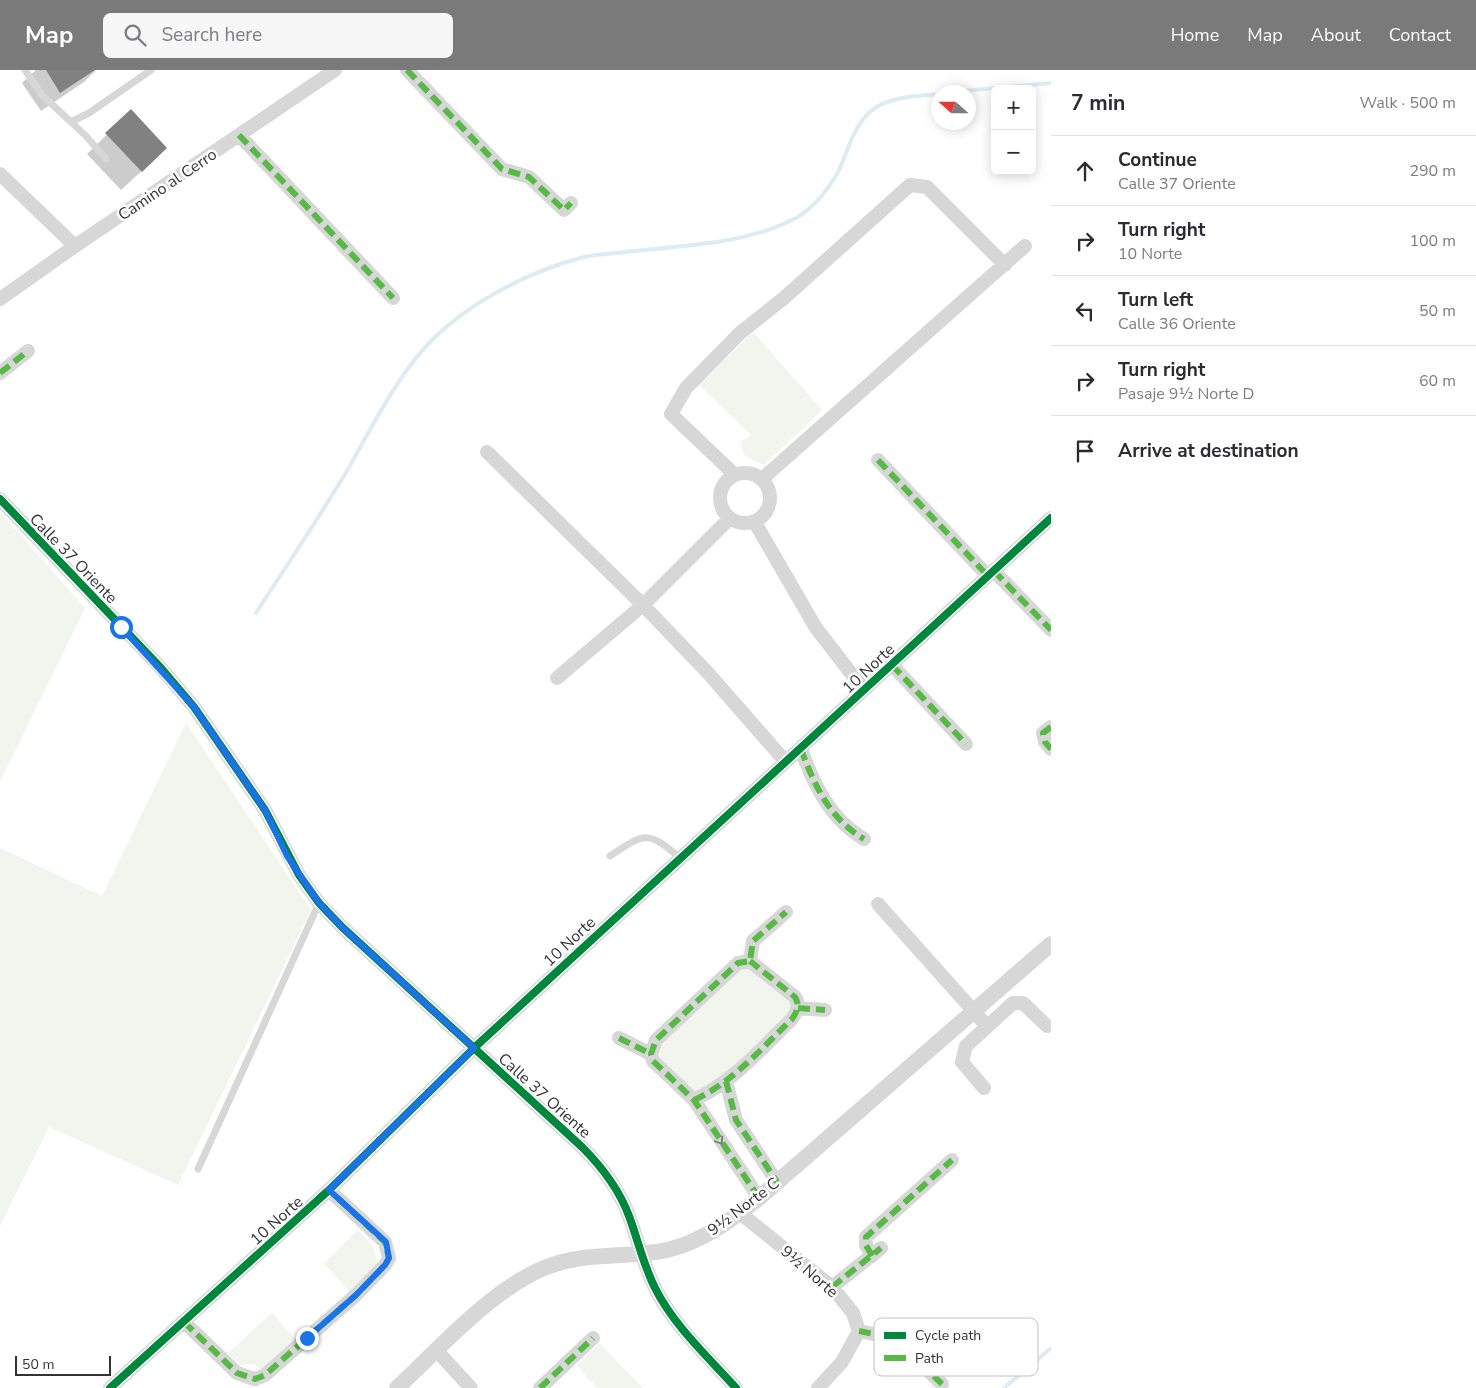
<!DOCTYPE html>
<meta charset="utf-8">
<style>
:root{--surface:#fff;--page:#f7f7f7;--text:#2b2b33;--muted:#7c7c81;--line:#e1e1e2;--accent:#7a7a7a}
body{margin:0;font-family:"Nunito Sans",sans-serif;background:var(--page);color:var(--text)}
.controls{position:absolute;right:15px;top:15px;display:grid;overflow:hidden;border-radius:8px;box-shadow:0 2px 12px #0003}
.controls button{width:45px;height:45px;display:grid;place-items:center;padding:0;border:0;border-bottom:1px solid var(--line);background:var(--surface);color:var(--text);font:25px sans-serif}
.compass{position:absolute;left:931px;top:15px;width:45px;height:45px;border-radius:50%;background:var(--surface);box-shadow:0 2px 12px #0003;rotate:291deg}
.scale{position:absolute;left:15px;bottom:12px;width:96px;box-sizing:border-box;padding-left:5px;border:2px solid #333;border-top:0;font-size:14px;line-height:18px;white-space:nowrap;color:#333;-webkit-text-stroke:4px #fff;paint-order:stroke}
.stop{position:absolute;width:15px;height:15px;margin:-11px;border:4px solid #1a73e8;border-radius:50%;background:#fff}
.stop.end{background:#1a73e8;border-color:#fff;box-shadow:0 1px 5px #0008}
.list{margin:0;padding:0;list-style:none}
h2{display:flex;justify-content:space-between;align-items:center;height:65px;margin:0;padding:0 20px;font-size:21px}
h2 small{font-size:16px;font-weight:400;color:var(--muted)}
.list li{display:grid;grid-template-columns:32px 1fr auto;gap:15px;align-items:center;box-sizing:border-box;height:70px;padding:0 20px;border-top:1px solid var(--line)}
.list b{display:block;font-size:19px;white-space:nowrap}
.list p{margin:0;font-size:16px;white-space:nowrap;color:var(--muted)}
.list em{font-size:16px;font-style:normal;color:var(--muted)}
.icon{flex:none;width:28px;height:28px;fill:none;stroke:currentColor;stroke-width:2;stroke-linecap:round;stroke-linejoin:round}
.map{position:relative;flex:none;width:1051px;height:1318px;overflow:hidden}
header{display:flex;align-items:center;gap:30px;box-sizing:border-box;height:70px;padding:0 25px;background:var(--accent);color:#fff}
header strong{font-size:24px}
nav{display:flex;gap:28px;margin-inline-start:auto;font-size:18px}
.search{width:350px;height:45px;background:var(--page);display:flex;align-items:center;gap:12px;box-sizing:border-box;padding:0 18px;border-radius:8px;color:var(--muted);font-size:19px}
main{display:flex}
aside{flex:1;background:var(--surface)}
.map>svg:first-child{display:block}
.green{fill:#f1f5ed}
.shadow{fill:#0003}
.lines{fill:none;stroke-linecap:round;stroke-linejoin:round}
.stream{stroke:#ddebf3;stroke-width:4}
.building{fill:#818181}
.service{stroke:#d7d7d7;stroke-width:7}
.minor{stroke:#d7d7d7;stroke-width:14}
.tertiary{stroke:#d7d7d7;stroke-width:16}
.quiet{stroke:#58b947;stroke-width:6;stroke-dasharray:12 6;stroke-linecap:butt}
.cycleway-casing{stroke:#fff;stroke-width:11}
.cycleway{stroke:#00873e;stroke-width:8}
.oneway{stroke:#7d7d7d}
.route{stroke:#1a73e8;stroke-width:6}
.labels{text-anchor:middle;stroke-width:5;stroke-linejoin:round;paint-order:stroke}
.street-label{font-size:16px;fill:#333;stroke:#fff}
.key{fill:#fff;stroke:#c2c2c2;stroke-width:1}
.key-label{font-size:14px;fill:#333}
</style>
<header>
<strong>Map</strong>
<div class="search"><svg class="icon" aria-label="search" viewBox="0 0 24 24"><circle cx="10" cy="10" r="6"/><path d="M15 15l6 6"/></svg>Search here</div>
<nav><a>Home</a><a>Map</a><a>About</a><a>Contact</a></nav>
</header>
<main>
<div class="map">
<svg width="1051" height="1318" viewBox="0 0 1051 1318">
<rect width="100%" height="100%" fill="#fff"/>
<!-- green -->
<path class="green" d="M753,262L822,340L764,395L744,385L741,372L751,365L699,315Z
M0,442L85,538L0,712Z
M186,653L311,840L178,1115L49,1057L0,1156V778L102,826Z
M741,892L795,927L796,943L694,1030L653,991L652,976Z
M358,1160L374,1177L377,1194L349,1222L324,1193Z
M272,1243L298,1272L263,1301L254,1294L240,1295L228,1283Z
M599,1273L643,1318H597L577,1296Z"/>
<!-- shadow -->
<path class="shadow" d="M36,0H96L84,12L41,41L22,13Z
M131,41L146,97L121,120L87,84Z"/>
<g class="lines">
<!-- stream -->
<path class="stream" d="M951,22L1051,13
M256,543C287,495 319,448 348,399C373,356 396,307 431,271C471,231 530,201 584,187C597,184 612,184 625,182C682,175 745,175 796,148C813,138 827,121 837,104C849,81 854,48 880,35C899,26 918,26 938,24
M1004,1318L1051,1278"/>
</g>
<!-- building -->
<path class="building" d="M46,0H95L60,23Z
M131,39L167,78L142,102L105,63Z"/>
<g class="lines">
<!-- service -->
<path class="service" d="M25,0L42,25L86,66L106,89
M71,52L89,43L151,0
M610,786C644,764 647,759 680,788
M198,1099L319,833"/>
<!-- minor -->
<path class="minor" d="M407,0L502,99L529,107L564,140L571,133
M239,65L393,228
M0,104L75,176
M0,229L75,176L335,0
M0,303L28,281
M487,382L643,535L708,603L785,691
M878,390L988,506
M720 428a25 25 0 1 1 50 0a25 25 0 1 1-50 0Z
M735,405L671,344L686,318L740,263L784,228L910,115L927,117L1005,195
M762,409L1025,176
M0,429L161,598L194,637L265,740L299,805L319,833L342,857L582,1077C602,1097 619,1119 629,1146C638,1170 643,1194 655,1218C674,1256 708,1287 736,1318
M754,451L816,558L864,620
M994,501L1051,560
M892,595L966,674
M557,608L643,535L730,448
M1051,657L1043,663L1045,672L1051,679
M801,679C814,715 830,749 864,769
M878,834L987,956
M798,938L825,940
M619,968L651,984
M726,1011L736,1050L777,1112
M984,1018L962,992L966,976L1013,933H1023L1047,956
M694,1030C732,1013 762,978 792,949C797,942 800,935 795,927L750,891
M759,1128L694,1030L653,991L651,984L656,970L738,893L750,891L753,871L786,842
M740,1143L832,1217L853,1243L859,1261L842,1292L818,1318
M872,1186L866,1175V1167L952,1090
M832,1217L881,1178
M184,1252L237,1303L255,1309L265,1305L356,1225L385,1195L389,1188L385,1172L329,1120
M859,1261L888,1267L911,1284L942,1314
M437,1281L471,1318
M110,1318L329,1120L474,978L1051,448
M540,1318L593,1268"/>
<!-- tertiary -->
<path class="tertiary" d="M397,1318C440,1278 490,1221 544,1198C585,1181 625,1189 667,1180C702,1172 731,1150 759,1128L1051,874"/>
<!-- quiet -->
<path class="quiet" d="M407,0L502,99L529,107L564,140L571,133
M239,65L393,228
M0,303L28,281
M878,390L988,506
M994,501L1051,560
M892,595L966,674
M1051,657L1043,663L1045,672L1051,679
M801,679C814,715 830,749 864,769
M798,938L825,940
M619,968L651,984
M726,1011L736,1050L777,1112
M694,1030C732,1013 762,978 792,949C797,942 800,935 795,927L750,891
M759,1128L694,1030L653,991L651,984L656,970L738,893L750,891L753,871L786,842
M872,1186L866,1175V1167L952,1090
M832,1217L881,1178
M184,1252L237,1303L255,1309L265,1305L356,1225L385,1195L389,1188L385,1172L329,1120
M859,1261L888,1267L911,1284L942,1314
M540,1318L593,1268"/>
<!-- cycleway casing -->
<g class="cycleway-casing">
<path id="cycleway" d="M0,429L161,598L194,637L265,740L299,805L319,833L342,857L582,1077C602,1097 619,1119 629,1146C638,1170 643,1194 655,1218C674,1256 708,1287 736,1318
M110,1318L329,1120L474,978L1051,448"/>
</g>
<!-- cycleway -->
<use href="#cycleway" class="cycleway"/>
</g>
<!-- one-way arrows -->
<defs><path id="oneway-chevron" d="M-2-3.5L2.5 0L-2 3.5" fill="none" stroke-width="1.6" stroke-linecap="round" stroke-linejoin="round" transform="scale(1.25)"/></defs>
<use class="oneway" href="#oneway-chevron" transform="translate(720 1071) rotate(56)"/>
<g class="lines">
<!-- route -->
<path class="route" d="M121,557L194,637L265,740L287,786L319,833L342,857L474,978L329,1120L386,1172L389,1188L385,1195L356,1225L307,1268"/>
</g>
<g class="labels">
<!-- street labels -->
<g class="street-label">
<text transform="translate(167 114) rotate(-34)" y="6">Camino al Cerro</text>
<text transform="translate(74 488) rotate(46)" y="6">Calle 37 Oriente</text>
<text transform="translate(868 598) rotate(-43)" y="6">10 Norte</text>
<text transform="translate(569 871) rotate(-43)" y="6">10 Norte</text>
<text transform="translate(545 1025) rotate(42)" y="6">Calle 37 Oriente</text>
<text transform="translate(743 1136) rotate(-37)" y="6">9½ Norte C</text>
<text transform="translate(276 1150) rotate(-42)" y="6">10 Norte</text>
<text transform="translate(810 1201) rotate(41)" y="6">9½ Norte</text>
</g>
</g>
<!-- legend -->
<rect x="874" y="1248" width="164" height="58" rx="8" class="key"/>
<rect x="884" y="1262" width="22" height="7" fill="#00873e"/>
<rect x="884" y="1285" width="22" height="6" fill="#58b947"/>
<g class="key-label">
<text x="915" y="1270">Cycle path</text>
<text x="915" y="1293">Path</text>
</g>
</svg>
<div class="controls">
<button>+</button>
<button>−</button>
</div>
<svg class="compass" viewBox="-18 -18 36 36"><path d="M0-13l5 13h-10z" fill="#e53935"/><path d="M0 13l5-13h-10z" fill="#7c7c81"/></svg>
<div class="scale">50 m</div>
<div class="stop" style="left:121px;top:557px"></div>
<div class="stop end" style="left:307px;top:1268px"></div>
</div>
<aside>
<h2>7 min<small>Walk · 500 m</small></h2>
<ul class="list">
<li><svg class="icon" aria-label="ahead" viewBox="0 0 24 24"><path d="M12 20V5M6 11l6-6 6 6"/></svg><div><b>Continue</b><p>Calle 37 Oriente</p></div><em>290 m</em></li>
<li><svg class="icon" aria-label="right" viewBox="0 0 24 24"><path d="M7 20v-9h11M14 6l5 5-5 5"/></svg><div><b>Turn right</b><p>10 Norte</p></div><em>100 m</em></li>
<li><svg class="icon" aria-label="left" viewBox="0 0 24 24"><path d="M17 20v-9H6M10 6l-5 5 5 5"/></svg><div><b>Turn left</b><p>Calle 36 Oriente</p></div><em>50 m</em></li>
<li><svg class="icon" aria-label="right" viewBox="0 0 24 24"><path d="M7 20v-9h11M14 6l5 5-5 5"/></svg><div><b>Turn right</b><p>Pasaje 9½ Norte D</p></div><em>60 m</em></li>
<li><svg class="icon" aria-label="arrive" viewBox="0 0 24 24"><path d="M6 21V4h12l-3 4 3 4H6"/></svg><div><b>Arrive at destination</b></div></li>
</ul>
</aside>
</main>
